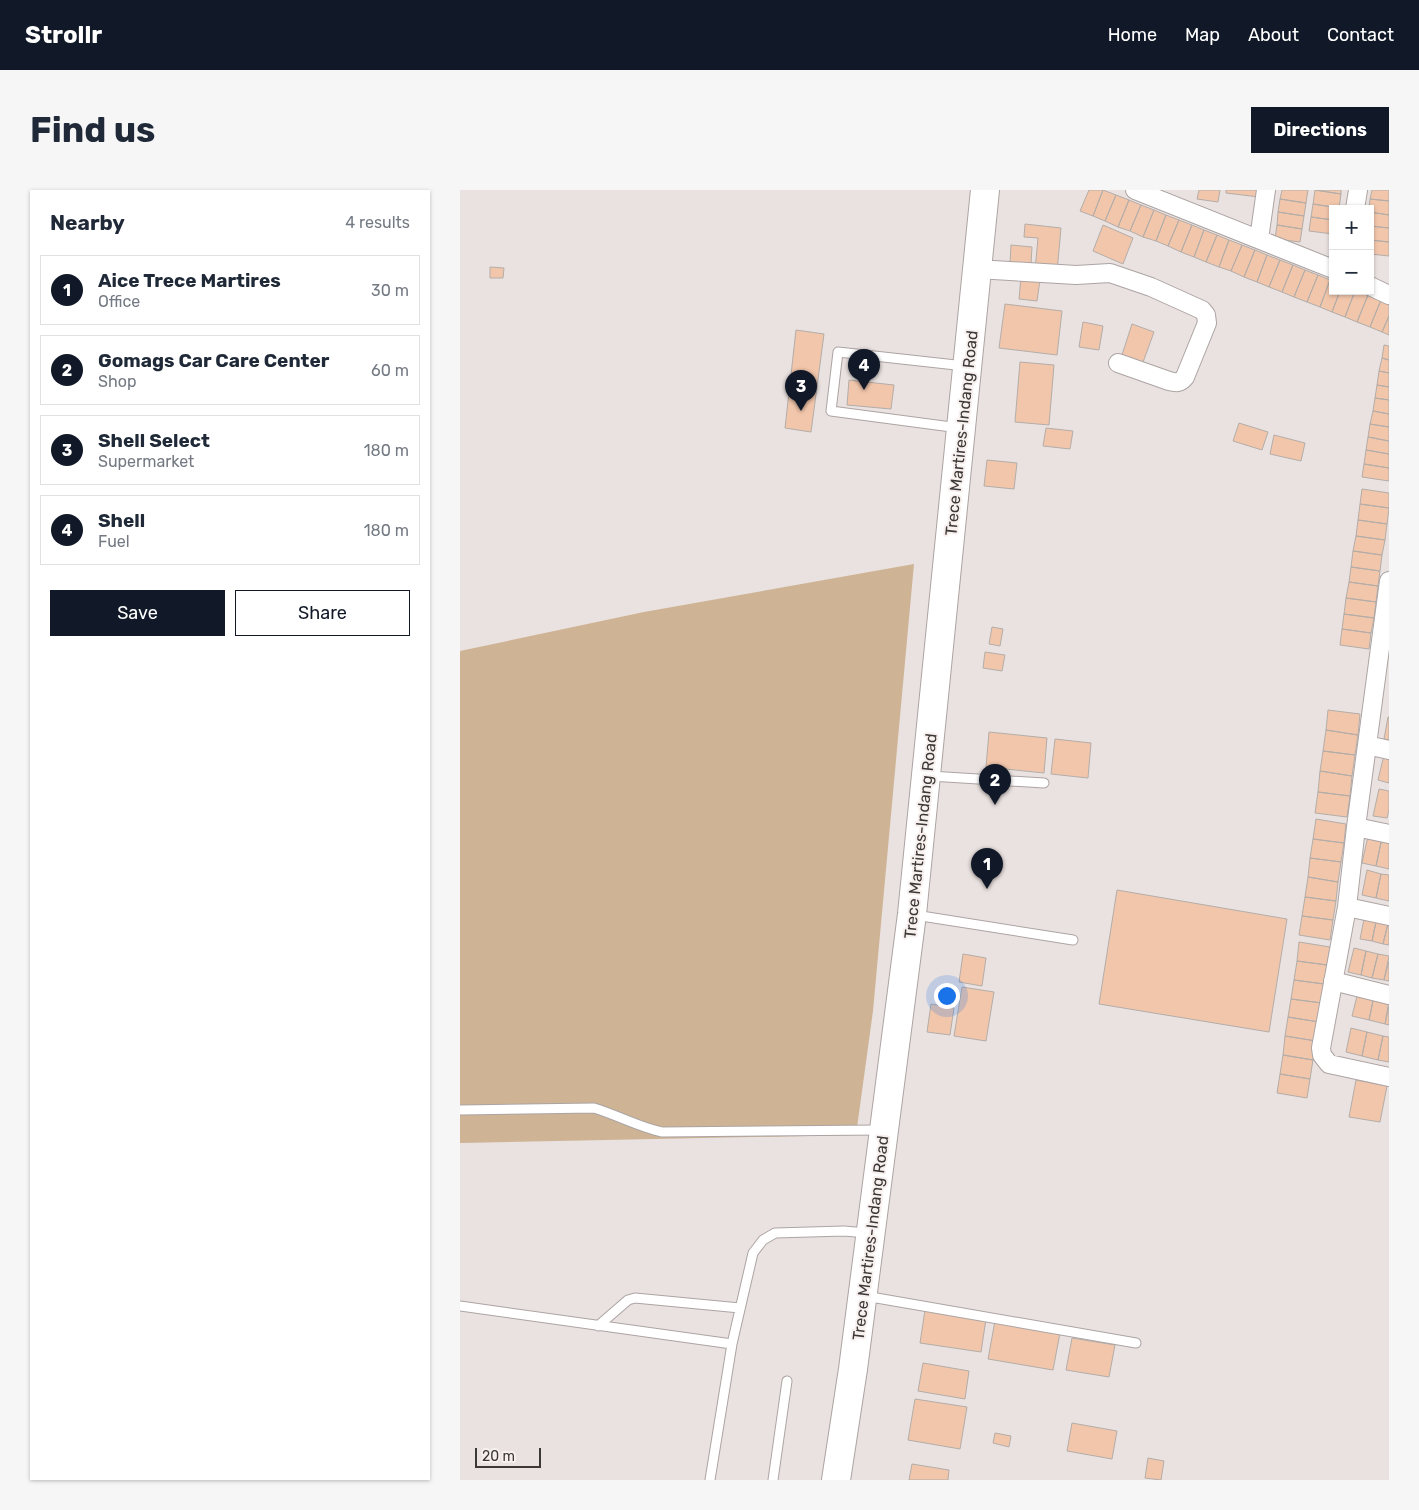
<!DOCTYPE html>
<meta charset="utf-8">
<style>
:root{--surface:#fff;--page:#f6f6f7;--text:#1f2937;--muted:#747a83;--line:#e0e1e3;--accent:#111827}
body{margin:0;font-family:Rubik,sans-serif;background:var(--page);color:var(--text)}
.controls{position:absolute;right:15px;top:15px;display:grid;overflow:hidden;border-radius:0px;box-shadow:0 1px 4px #0004}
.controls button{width:45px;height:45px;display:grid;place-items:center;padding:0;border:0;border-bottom:1px solid var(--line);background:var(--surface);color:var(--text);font:25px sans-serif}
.scale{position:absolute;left:15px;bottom:12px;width:66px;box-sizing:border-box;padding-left:5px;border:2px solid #3b3837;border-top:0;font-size:14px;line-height:18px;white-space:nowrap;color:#3b3837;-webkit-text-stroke:4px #f7f0ee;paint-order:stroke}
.you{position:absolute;left:486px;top:805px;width:18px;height:18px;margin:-12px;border:4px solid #fff;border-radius:50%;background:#1a73e8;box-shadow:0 0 0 8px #1a73e833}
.badge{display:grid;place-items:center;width:32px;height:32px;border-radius:50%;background:var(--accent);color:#fff;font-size:16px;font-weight:700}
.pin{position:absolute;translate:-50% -41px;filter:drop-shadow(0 1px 2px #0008)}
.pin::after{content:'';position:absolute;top:26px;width:18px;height:15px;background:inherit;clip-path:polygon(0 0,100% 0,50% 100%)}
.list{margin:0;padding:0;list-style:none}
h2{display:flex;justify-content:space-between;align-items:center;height:65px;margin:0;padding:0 20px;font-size:21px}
h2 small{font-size:16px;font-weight:400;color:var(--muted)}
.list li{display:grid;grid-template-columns:32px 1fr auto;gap:15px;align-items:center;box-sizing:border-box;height:70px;margin:0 10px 10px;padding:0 10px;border:1px solid var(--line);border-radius:0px}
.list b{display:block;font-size:19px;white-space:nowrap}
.list p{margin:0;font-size:16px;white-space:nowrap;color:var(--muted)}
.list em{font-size:16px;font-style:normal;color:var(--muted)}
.actions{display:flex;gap:10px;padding:15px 20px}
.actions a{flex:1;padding:11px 0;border:1px solid var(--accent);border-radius:0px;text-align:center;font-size:18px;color:var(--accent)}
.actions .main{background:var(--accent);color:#fff}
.map{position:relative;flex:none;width:929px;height:1290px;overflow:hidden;border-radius:0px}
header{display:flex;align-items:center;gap:30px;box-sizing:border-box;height:70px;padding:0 25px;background:var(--accent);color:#fff}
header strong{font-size:24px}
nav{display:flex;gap:28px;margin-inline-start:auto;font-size:18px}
.intro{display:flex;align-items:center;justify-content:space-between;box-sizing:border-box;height:120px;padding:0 30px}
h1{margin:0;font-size:35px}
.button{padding:12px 22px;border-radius:0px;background:var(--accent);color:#fff;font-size:18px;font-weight:700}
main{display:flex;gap:30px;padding:0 30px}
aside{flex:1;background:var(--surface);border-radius:0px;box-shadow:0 1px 4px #0004}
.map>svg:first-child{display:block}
.green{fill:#ceb495}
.building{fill:#f2c6ab;stroke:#b3ada9}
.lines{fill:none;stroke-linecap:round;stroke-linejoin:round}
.lane-casing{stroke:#aca4a3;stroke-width:11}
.street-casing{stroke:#aca4a3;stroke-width:20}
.primary-casing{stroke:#aca4a3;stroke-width:30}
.lane{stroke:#fff;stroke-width:9}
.street{stroke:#fff;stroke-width:18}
.primary{stroke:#fff;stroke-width:28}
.labels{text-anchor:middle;stroke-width:4;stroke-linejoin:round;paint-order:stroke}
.street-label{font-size:16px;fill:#3b3837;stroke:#f7f0ee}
</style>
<header>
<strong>Strollr</strong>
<nav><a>Home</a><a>Map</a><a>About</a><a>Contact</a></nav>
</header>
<div class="intro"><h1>Find us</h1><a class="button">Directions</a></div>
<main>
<aside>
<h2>Nearby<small>4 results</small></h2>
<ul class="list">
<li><span class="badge">1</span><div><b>Aice Trece Martires</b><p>Office</p></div><em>30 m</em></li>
<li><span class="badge">2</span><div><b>Gomags Car Care Center</b><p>Shop</p></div><em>60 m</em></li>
<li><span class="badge">3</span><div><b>Shell Select</b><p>Supermarket</p></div><em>180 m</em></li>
<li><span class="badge">4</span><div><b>Shell</b><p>Fuel</p></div><em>180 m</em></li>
</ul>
<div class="actions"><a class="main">Save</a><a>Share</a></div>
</aside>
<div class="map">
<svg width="929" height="1290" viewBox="0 0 929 1290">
<rect width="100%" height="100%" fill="#eae2e0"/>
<!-- green -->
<path class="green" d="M454,374L413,821L396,945L0,953V461L184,422Z"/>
<!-- building -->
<path class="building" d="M629,0H643L633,26L620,21Z
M643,0L656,5L645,31L633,26Z
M739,0H760L758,12L737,9Z
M766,0H799V7L766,3Z
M822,0H848L846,13L820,9Z
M855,0H881V4Z
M855,0L881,4L879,18L853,14Z
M912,0H929V11L910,9Z
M656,5L669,10L658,37L645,31Z
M820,9L846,13L844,26L818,22Z
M910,9L929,11V25L910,22L909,19Z
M669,10L681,15L670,41L658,37Z
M853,14L879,18V19H873V30L851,27Z
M681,15L694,20L683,47L670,41Z
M694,20L706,25L696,51L683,47Z
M818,22L844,26L842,39L817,35Z
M910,22L929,25V38L910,36Z
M706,25L719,30L708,56L696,51Z
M851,27L873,30V44L849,41Z
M719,30L732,35L721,62L708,56Z
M565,34L601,38L597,82L575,80L578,48L564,47Z
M643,35L673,48L663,74L633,61Z
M732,35L744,40L734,67L721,62Z
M817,35L842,39L840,52L815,49Z
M910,36L929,38V52L910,50Z
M744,40L757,45L746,72L734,67Z
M757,45L769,50L759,77L746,72Z
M769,50L782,55L771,81L759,77Z
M910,50L929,52V66L910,64Z
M551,55L572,57L571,74L550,73Z
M782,55L795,60L784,87L771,81Z
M795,60L807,65L797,92L784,87Z
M807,65L820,70L809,97L797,92Z
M820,70L833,75L822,102L809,97Z
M833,75L845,80L834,107L822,102Z
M30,77L44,78L43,88H30Z
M845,80L858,85L847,112L834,107Z
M858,85L870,90L860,117L847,112Z
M561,87L580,90L577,111L559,109Z
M870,90L873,91V101H880L872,122L860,117Z
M880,101H895L885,127L872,122Z
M895,101L908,105L897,132L885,127Z
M908,105L921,110L910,137L897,132Z
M921,110L929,114V126L922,142L910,137Z
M545,114L602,121L597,165L539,158Z
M929,126V145L922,142Z
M623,132L643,136L639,160L619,157Z
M672,134L694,142L682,175L661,168Z
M336,140L364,144L351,242L325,238Z
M924,155L929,156V170L922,168Z
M922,168L929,170V183L919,181Z
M560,172L594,175L589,235L555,232Z
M919,181L929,183V197L917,195Z
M389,190L434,195L431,219L387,215Z
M917,195L929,197V210L915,208Z
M915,208L929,210V224L913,221Z
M913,221L929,224V237L910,234Z
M779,233L808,242L802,260L773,251Z
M910,234L929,237V251L908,247Z
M586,238L613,241L610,259L583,256Z
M814,245L845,253L841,271L810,264Z
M908,247L929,251V264L906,260Z
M906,260L929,264V278L904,274Z
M527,270L557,273L554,299L524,296Z
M904,274L929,278V291L902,287Z
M902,299L929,303V318L900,314Z
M900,314L929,318L927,334L898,330Z
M898,330L927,334L925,350L896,346Z
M896,346L925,350L922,365L893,361Z
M893,361L922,365L920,381L891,377Z
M891,377L920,381L918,396L889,392Z
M889,392L918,396L916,412L886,408Z
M886,408L916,412L914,428L884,424Z
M884,424L914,428L911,443L882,439Z
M532,437L543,439L540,456L529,454Z
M882,439L911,443L909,459L880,455Z
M525,462L545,465L542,481L523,478Z
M868,520L900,524L898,545L866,540Z
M928,527H929V550L924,549Z
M866,540L898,545L895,565L863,561Z
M529,542L587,548L584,583L526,577Z
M595,549L631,553L628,588L591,584Z
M863,561L895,565L892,586L860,581Z
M924,565L929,566V593L918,590Z
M860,581L892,586L890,606L858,602Z
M919,599L929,601V620L927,628L913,626Z
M858,602L890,606L887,627L855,623Z
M856,629L886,634L884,653L853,649Z
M908,646L922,648L916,676L902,673Z
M922,648L929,650V679L916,676Z
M853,649L884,653L881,672L850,668Z
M850,668L881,672L878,692L848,687Z
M907,680L921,684L916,708L902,705Z
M921,684L929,685V711L916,708Z
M848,687L878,692L876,711L845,707Z
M657,700L827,729L809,842L639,814Z
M845,707L876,711L873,730L842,726Z
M905,724L917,727L912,751L900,749Z
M842,726L873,730L870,750L839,745Z
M917,727L929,729L923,754L912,751Z
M929,730V755L923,754Z
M839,752L870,757L867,775L837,771Z
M894,758L906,761L901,785L888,782Z
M906,761L918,764L912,788L901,785Z
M503,764L526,768L522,796L499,792Z
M918,764L929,766L924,790L912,788Z
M837,771L867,775L864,794L834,790Z
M929,771V791L924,790Z
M834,790L864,794L862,813L831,809Z
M502,797L534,802L526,851L494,846Z
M898,802L914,806L909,830L892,826Z
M914,806L929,810L925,834L909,830Z
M831,809L862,813L859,832L828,827Z
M471,814L494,818L490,845L467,842Z
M929,816V835L925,834Z
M828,827L859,832L856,851L825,846Z
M891,838L907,842L902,866L886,862Z
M907,842L923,846L918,870L902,866Z
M825,846L856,851L853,870L823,865Z
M923,846L929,847V872L918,870Z
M823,865L853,870L850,889L820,884Z
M820,884L850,889L847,908L817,903Z
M896,890L927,896L920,932L889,927Z
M465,1120L526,1129L521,1162L460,1153Z
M535,1131L600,1143L593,1180L528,1169Z
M612,1148L655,1155L649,1187L606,1180Z
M463,1173L509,1181L505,1209L458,1201Z
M455,1209L507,1217L500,1259L448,1250Z
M612,1233L657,1241L652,1269L607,1261Z
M535,1243L551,1246L549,1257L533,1253Z
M688,1268L704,1271L701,1290L685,1288Z
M452,1274L489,1280L488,1290H449Z"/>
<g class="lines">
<!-- lane casing -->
<g class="lane-casing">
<path id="lane" d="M499,238L371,221L378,162L505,176
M470,586L584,593
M455,725L613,750
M0,920L134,918C157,925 179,937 202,942L420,940
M405,1106L676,1153
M0,1116L272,1154
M138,1136L168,1110L175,1108L280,1118
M250,1290L272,1154L293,1063L303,1050L315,1043L384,1041L407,1043
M313,1290L327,1191"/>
</g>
<!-- street casing -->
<g class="street-casing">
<path id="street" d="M675,0L873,79
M895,19L898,0
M799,49L806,0
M517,79L616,85L650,83L691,97L742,120L746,125L747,133L725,187C720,193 717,193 709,191L658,173
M910,96L929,105
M929,391L896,637L887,717L861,858L862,865L869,874L929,887
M907,555L929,560
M896,637L929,644
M887,717L929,726
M873,791L929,805"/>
</g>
<!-- primary casing -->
<g class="primary-casing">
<path id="primary" d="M376,1290L393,1179L452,724L525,0"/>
</g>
<!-- lane -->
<use href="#lane" class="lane"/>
<!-- street -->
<use href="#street" class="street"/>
<!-- primary -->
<use href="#primary" class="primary"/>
</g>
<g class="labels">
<!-- street labels -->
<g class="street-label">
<text transform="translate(501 243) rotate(-84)" y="6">Trece Martires-Indang Road</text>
<text transform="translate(460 646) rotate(-84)" y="6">Trece Martires-Indang Road</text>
<text transform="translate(410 1048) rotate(-83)" y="6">Trece Martires-Indang Road</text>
</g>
</g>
</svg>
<div class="controls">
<button>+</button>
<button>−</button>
</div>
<div class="scale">20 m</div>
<div class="you"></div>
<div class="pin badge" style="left:527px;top:699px">1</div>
<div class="pin badge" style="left:535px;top:615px">2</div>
<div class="pin badge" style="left:341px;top:221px">3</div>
<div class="pin badge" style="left:404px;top:200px">4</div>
</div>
</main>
